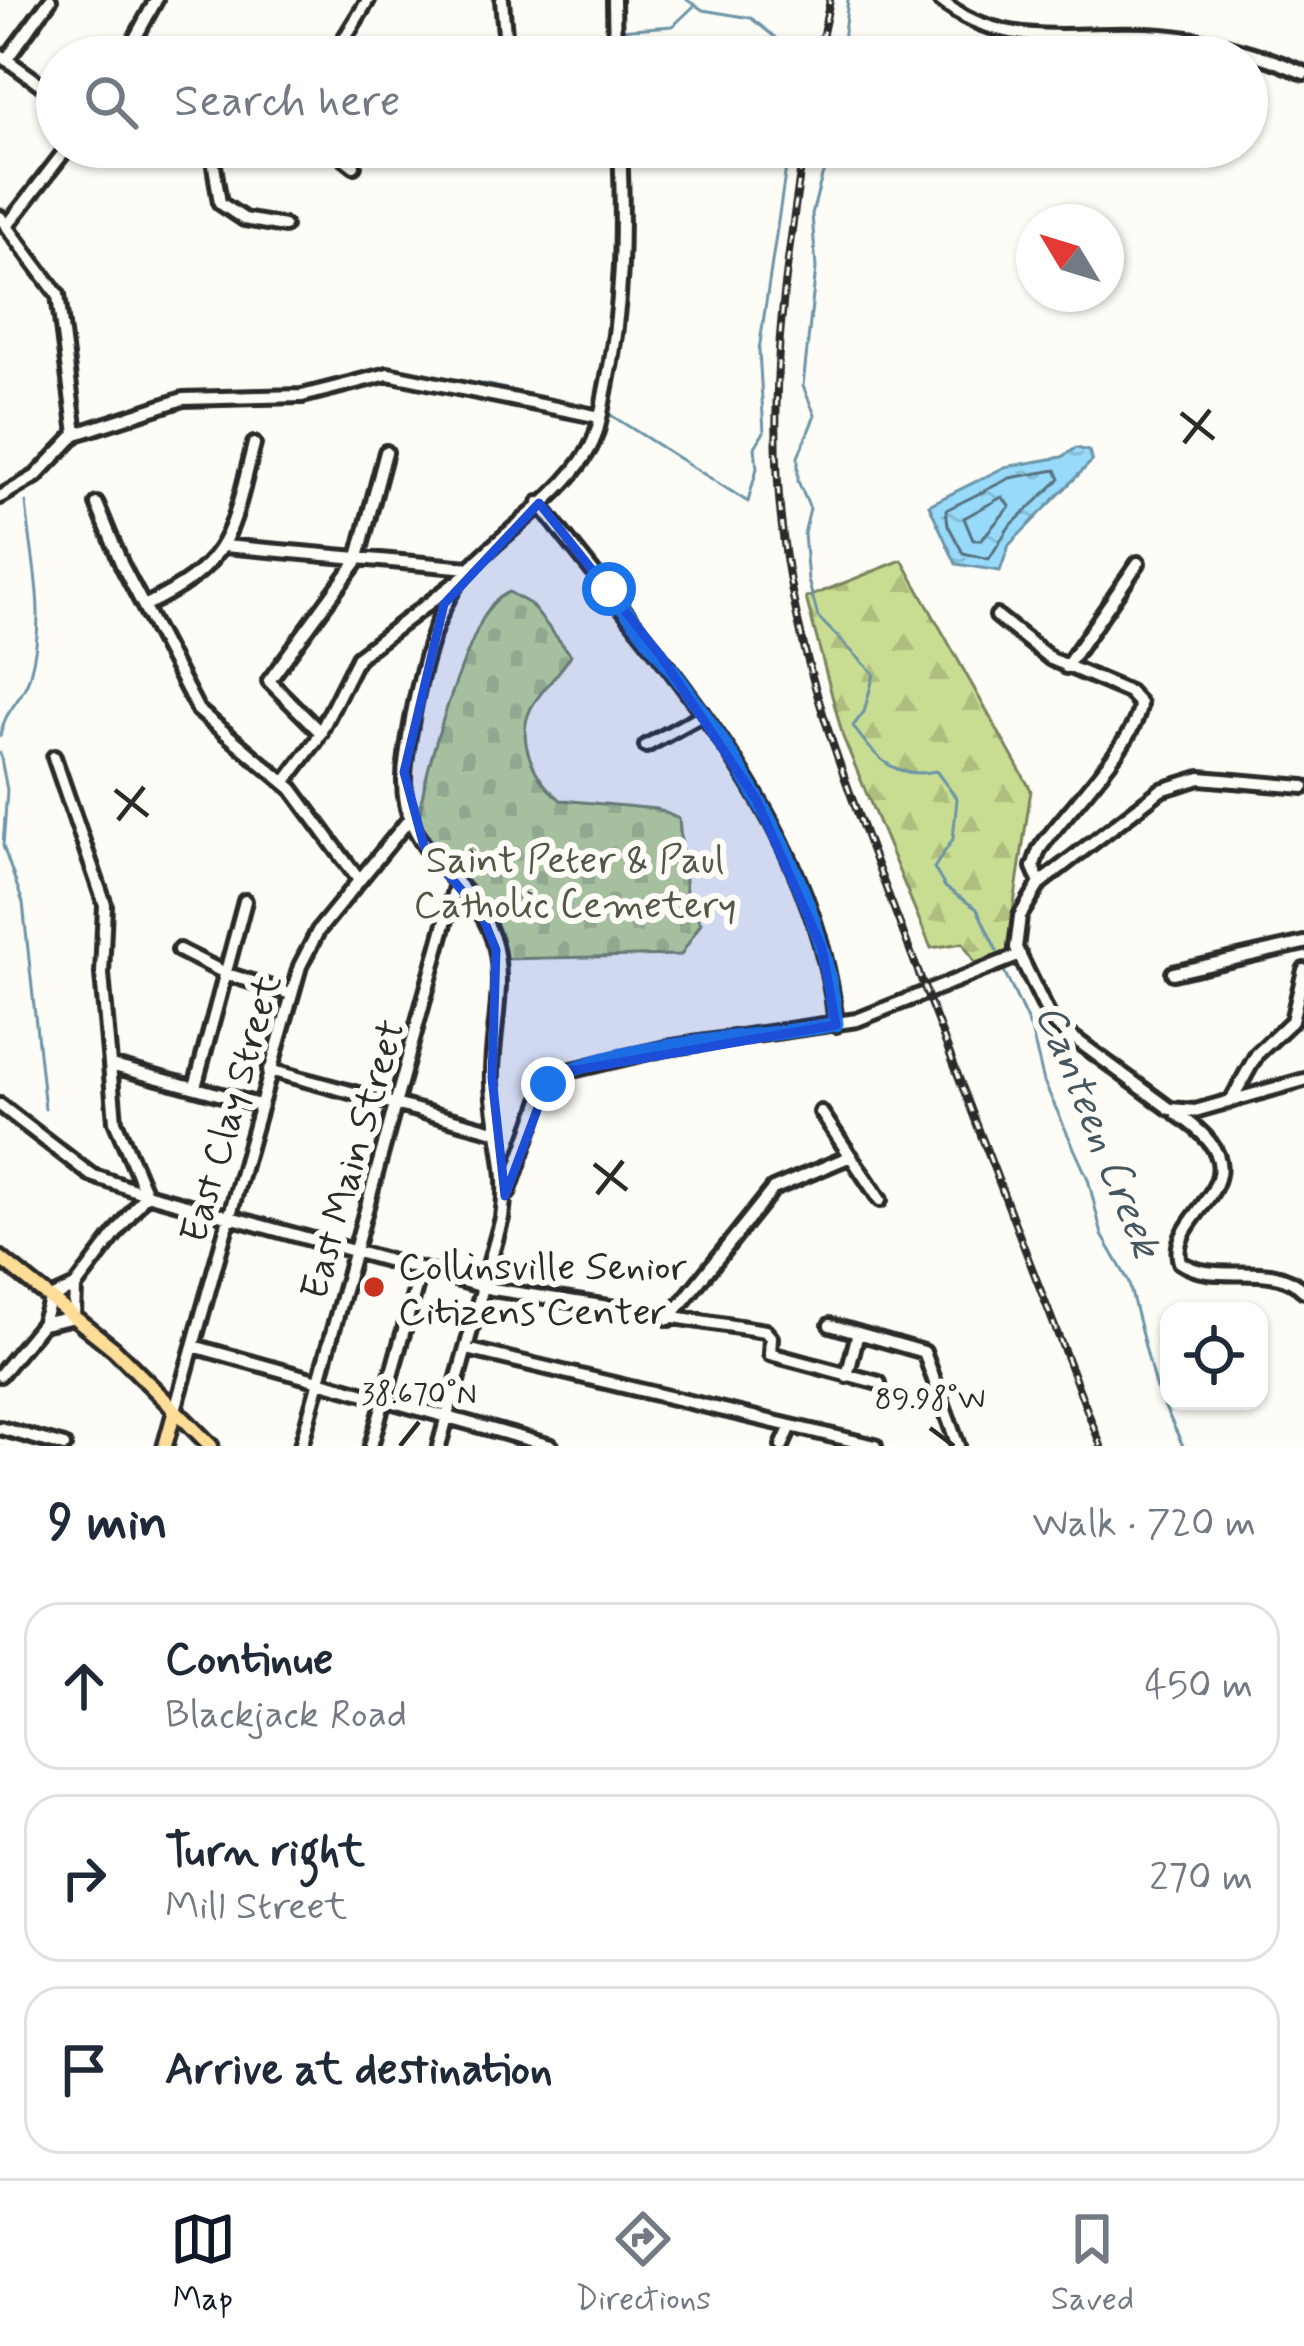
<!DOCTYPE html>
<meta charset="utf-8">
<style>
:root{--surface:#fff;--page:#f6f6f7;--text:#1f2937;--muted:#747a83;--line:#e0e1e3;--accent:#111827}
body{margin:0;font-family:Mynerve,sans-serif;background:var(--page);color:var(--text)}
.controls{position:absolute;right:36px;bottom:36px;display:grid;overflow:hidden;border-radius:24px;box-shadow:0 3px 9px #0004}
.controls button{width:108px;height:108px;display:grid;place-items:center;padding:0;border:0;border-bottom:3px solid var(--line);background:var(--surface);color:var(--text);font:60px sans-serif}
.compass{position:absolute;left:1016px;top:204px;width:108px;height:108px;border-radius:50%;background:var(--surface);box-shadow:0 3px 9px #0004;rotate:308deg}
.stop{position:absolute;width:36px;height:36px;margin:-27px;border:9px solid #1a73e8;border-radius:50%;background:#fff}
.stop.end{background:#1a73e8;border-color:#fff;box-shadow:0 3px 12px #0008}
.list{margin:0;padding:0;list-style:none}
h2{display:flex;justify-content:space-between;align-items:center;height:156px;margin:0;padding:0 48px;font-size:51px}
h2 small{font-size:39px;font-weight:400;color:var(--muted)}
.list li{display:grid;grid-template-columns:78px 1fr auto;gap:36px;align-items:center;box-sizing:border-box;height:168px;margin:0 24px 24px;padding:0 24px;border:3px solid var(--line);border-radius:36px}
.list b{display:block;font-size:45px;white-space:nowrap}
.list p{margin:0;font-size:39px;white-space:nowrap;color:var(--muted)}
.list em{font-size:39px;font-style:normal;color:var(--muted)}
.icon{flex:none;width:66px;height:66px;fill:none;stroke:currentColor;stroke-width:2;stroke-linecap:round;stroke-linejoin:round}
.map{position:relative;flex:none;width:1304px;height:1446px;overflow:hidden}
.search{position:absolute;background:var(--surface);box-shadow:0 3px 9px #0004;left:36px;right:36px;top:36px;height:132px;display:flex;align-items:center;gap:30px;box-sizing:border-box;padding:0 42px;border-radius:66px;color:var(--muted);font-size:45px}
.sheet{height:732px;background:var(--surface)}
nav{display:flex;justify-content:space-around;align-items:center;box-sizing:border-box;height:168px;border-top:3px solid var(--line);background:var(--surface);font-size:33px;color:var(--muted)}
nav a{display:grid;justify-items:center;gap:6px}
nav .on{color:var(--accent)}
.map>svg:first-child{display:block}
.forest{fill:url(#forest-firs);stroke:#7a845e;stroke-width:3}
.cemetery{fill:url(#cemetery-stones);stroke:#7a845e;stroke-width:3}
.water{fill:url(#water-ripples);stroke:#6c94a7;stroke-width:3}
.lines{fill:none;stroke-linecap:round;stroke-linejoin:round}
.shore{stroke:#57717e;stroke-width:3}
.stream{stroke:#6c94a7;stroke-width:3}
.minor-casing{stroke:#2b2b2b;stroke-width:20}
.major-casing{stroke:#2b2b2b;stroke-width:21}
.minor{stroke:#fdfcf7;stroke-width:10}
.major{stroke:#fedd96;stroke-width:12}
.rail-casing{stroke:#2b2b2b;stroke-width:8}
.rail{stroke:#fdfcf7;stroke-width:3;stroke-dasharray:9;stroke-linecap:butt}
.route{stroke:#1a73e8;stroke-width:15}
.marked{fill:#1d4ed8;fill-opacity:0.2;stroke:#1d4ed8;stroke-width:9;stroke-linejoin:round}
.ticks{fill:none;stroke:#2b2b2b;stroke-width:4.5}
.poi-dot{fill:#c8321e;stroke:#fdfcf7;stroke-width:4.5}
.labels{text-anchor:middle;stroke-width:12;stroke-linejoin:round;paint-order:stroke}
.park-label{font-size:39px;fill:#525845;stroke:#fdfcf7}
.street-label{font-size:39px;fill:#2b2b2b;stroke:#fdfcf7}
.poi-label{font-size:39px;fill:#2b2b2b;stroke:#fdfcf7;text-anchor:start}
.water-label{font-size:42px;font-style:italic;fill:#46575f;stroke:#fdfcf7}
.ticks-label{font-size:30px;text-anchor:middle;fill:#2b2b2b;stroke:#fdfcf7;stroke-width:12;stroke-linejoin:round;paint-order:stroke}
</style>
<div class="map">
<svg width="1304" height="1446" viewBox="0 0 1304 1446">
<defs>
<pattern id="forest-firs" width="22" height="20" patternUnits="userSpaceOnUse" patternTransform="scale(3)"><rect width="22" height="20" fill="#c9dd92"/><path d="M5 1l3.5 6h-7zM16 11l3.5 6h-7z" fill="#adbe7e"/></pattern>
<pattern id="cemetery-stones" width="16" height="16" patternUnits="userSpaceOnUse" patternTransform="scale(3)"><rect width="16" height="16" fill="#c9dd92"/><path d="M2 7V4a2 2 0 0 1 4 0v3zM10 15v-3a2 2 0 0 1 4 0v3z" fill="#adbe7e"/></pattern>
<pattern id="water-ripples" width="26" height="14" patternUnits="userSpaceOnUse" patternTransform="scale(3)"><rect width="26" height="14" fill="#98dafa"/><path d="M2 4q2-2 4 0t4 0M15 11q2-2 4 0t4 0" fill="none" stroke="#83bbd6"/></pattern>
</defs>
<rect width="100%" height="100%" fill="#fdfcf7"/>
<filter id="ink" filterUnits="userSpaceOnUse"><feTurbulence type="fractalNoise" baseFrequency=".00833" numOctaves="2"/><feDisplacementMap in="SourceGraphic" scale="24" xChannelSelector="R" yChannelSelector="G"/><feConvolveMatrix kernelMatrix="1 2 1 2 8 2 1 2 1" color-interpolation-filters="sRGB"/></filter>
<g filter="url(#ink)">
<!-- forest -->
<path class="forest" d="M902,560L1031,790L1007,952L975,963L963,943L931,948L843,737L806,598Z"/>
<!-- cemetery -->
<path class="cemetery" d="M509,592L530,604L571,655C560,674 541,689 531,708C515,740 535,781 561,800L657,809L679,819L687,902L701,923L681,955L504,959C486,908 438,876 421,828C411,799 468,638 488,610C493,601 500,597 509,592Z"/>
<!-- water -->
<path class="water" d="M1076,448L1089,451L1092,461L1009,545L1000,571L956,564L929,505L1005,467L1062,457Z"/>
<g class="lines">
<!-- shore -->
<path class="shore" d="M1056,470L1060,479L1009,527L989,559L963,553L948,525L946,510L1010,478Z
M1002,497L1010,506L981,540H973L964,518Z"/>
<!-- stream -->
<path class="stream" d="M687,0L703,10L751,18L785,45L787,57
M618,30L673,26L693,7
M550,57L608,31
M841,57L848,0
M839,147L822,176L812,214L816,268L803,386L815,415L798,457V481L810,509L804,534L808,580L818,617L874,674L864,712L853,726C875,758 895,780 936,771L957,799L953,839L934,868L945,887L977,909L997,951
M484,384L595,409
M609,414L748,502L757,468L755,447L764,432L759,350L789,147
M0,736C4,710 22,701 29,678C48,613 32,568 26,502
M0,753L7,790L3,846L23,903L45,1109
M1005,973L1031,1029L1044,1082L1088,1179L1102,1235L1128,1280L1155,1386L1183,1446"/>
<!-- minor casing -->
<g class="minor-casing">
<path id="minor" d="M502,0L507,57
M614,0L615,57
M940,0C1006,54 1083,29 1162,36C1212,40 1258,53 1304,73
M0,55L57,96
M125,57L156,0
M333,57L368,0
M6,60L50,0
M211,147L220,203L244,219L284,226
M330,147L354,166
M0,217L58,295L76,434
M7,226L68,147
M0,497L36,476L76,434L183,399L302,396L388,374L600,417
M539,503C657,658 817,820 836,1025
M97,504L122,565L198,710L292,789L359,880
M224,546L469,568
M144,606C232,564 231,534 254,444
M997,616L1051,659L1129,692L1140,704C1138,741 1062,815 1039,850L1033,867L1040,883
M1066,667L1138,563
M321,733L269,681L357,561L386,452
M646,746L702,715
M285,782L316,741L358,657L454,584
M1304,787L1200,778L1161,790L1040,883L1020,916L1016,948L1052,1022L1170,1109L1195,1111L1304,1080
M179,950L227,974L291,994
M1173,973L1304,943
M110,1065L259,1105
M269,1070L498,1132
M195,1087L245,901
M1232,1099L1257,1054L1292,1021L1304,970
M0,1105L91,1175L146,1194L492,1289L765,1331L771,1338L770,1354L879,1383
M821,1112L880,1200
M1177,1114C1279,1180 1164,1212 1180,1262C1216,1287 1271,1258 1304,1291
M508,1193L543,1094L564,1072L666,1048L857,1020L1020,955
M669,1319L773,1189L851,1156
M42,1324L74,1317L75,1287
M830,1325L924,1352L958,1446
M193,1346L551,1446
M467,1349L875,1446
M0,1375L42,1324L51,1298L75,1287L146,1194L115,1121L102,974L105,905L54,757
M847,1376L858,1333
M175,1410L300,966L318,931L411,817
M0,1428L64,1446
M301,1446L455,887
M371,1446L421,1270
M439,1446L502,1218C510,1166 494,1133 492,1084C490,1037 508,982 493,938C470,869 390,856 406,756C414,701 431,607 470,568C506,530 559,498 587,453C599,435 601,412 605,392C623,310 624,231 620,147
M782,1446L791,1426"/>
</g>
<!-- major casing -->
<g class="major-casing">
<path id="major" d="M0,1258L114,1349L211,1446
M165,1446L175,1410"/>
</g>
<!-- minor -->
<use href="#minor" class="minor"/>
<!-- major -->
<use href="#major" class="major"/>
<!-- rail casing -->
<g class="rail-casing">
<path id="rail" d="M818,57L830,0
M804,147C784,277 766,405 783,536C801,682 859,817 911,953C974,1117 1037,1282 1101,1446"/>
</g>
<!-- rail -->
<use href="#rail" class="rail"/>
</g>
</g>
<g class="lines" filter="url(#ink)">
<!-- route -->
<path class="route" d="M548,1084C593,1044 771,1038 836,1024C820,861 708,713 609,589"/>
</g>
<!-- marked area -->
<path class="marked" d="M539,503L660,655L756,799L822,948L836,1025L564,1072L543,1094L505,1196L492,1078L496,950L481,913L424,846L404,772L444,604Z"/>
<!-- ticks -->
<path class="ticks" d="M1181,413L1214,439M1184,443L1210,410M115,790L148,816M118,820L144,787M594,1164L627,1190M597,1194L623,1161M930,1428L954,1446M400,1446L419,1422"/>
<!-- markers -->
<circle class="poi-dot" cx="374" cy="1287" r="12"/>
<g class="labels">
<!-- park labels -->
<g class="park-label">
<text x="575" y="872">Saint Peter &amp; Paul<tspan x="575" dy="45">Catholic Cemetery</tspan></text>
</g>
<!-- street labels -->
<g class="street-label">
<text transform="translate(229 1108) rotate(-74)" y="14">East Clay Street</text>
<text transform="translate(351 1159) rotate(-74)" y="14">East Main Street</text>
</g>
<!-- poi labels -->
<g class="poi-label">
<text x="398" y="1279">Collinsville Senior<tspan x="398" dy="45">Citizens Center</tspan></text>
</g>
<!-- water labels -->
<g class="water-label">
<text transform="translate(1100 1130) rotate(68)" y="15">Canteen Creek</text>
</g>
</g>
<g class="ticks-label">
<text x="419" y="1403">38.670°N</text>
<text x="930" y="1408">89.98°W</text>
</g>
</svg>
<div class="controls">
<button><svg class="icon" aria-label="locate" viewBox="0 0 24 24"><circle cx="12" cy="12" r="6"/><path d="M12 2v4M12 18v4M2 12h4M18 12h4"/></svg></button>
</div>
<svg class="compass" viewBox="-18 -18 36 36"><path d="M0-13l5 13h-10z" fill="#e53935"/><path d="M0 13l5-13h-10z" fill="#747a83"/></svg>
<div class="stop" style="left:609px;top:589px"></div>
<div class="stop end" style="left:548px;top:1084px"></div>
<div class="search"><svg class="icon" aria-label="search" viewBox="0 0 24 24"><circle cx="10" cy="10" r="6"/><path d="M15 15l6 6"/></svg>Search here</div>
</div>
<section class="sheet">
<h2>9 min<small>Walk · 720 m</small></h2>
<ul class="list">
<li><svg class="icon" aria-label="ahead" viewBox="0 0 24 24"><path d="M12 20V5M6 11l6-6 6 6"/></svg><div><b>Continue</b><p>Blackjack Road</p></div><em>450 m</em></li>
<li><svg class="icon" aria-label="right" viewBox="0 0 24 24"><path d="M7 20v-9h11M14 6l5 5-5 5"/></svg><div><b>Turn right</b><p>Mill Street</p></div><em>270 m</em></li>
<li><svg class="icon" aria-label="arrive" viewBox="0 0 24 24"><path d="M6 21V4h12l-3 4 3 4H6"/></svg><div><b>Arrive at destination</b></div></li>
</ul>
</section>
<nav>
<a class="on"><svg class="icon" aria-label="map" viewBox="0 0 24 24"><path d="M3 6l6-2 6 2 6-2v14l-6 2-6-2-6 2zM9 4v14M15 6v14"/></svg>Map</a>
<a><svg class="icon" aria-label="directions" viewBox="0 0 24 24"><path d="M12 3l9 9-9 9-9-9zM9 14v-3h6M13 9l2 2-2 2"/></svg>Directions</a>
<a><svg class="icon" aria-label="saved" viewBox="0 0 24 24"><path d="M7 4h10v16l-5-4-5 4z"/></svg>Saved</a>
</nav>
